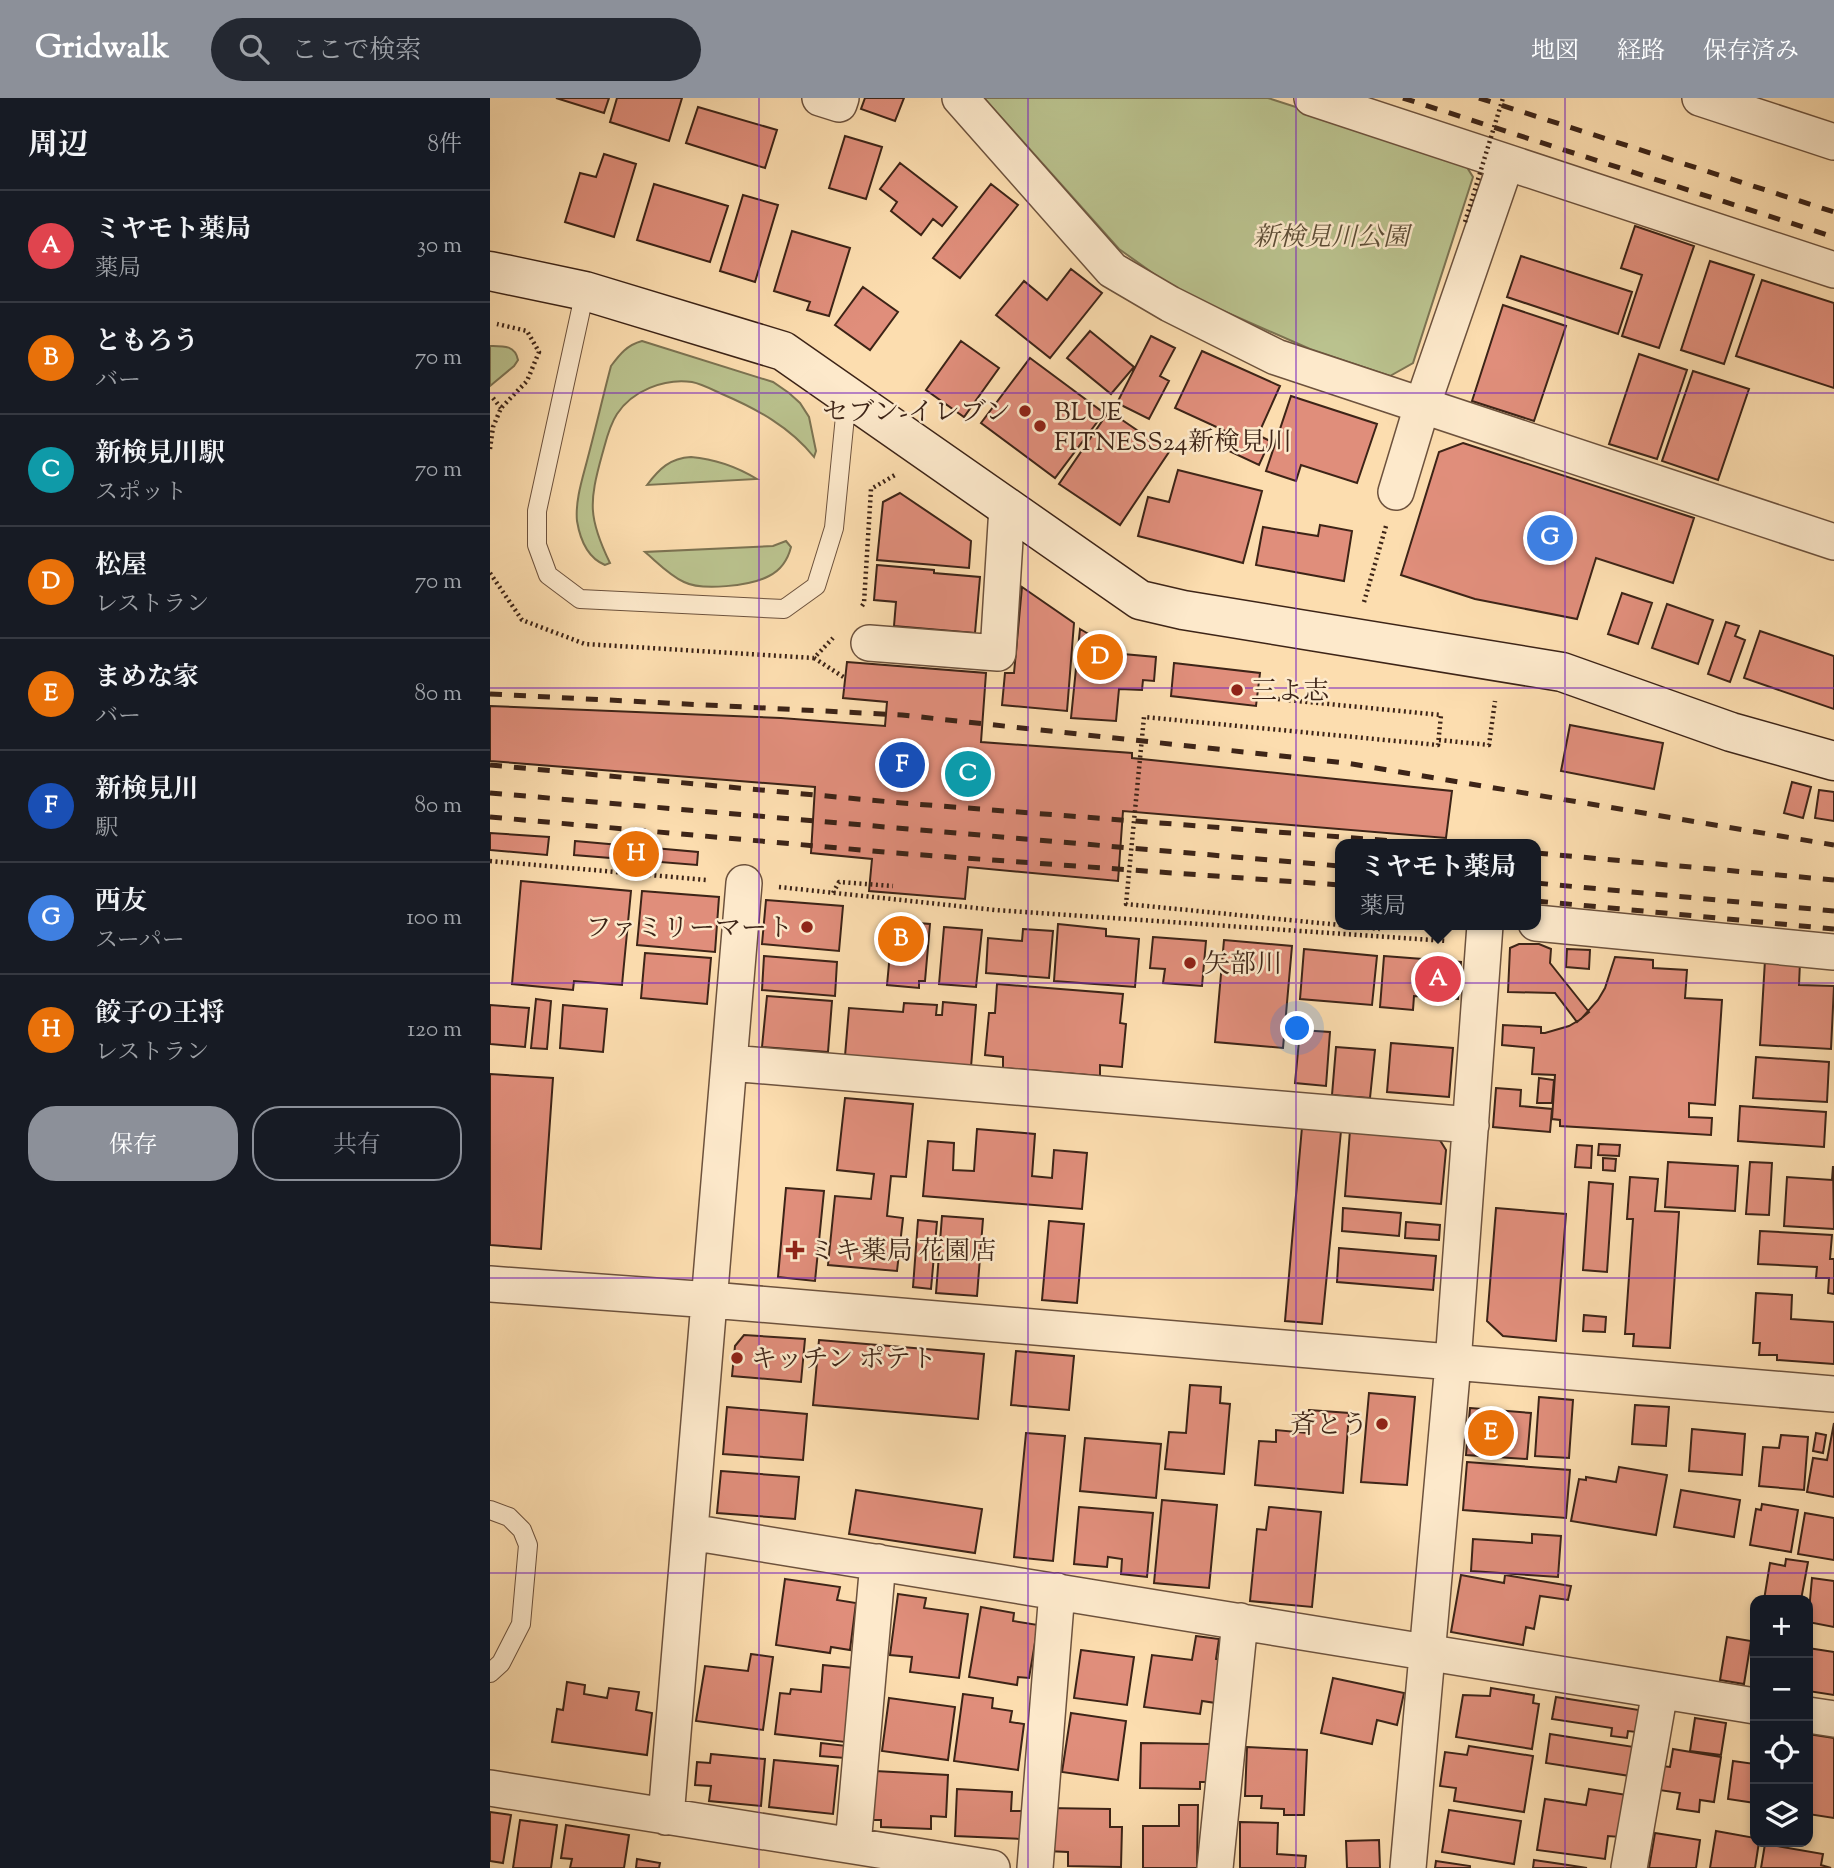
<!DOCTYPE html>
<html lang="ja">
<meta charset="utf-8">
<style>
:root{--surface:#171b24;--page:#242831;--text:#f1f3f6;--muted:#9ea1a6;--line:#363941;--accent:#8c9099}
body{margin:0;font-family:"Sorts Mill Goudy","Noto Serif JP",serif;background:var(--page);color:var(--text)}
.controls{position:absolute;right:21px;bottom:21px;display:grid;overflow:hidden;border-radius:14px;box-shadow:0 4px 10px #0003}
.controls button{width:63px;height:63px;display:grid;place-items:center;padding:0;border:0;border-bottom:2px solid var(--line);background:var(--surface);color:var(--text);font:35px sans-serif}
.you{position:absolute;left:808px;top:931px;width:24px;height:24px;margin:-18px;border:5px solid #fff;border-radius:50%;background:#1a73e8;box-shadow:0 0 0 10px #1a73e833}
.badge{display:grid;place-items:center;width:46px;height:46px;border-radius:50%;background:var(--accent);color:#fff;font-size:23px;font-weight:700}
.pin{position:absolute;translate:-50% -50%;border:4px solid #fff;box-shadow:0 2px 7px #0006}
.popup{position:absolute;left:845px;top:741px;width:206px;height:91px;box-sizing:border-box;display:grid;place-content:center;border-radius:14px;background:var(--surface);filter:drop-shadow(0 2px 5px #0005);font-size:23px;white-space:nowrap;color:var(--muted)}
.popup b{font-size:26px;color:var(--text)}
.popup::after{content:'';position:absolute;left:50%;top:100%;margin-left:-14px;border:14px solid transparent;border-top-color:var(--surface)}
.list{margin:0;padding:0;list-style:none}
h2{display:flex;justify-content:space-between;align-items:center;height:91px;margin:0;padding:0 28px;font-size:30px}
h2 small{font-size:23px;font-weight:400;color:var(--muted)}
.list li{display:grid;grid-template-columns:46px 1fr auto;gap:21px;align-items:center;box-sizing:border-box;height:112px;padding:0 28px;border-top:2px solid var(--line)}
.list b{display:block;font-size:26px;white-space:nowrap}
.list p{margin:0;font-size:23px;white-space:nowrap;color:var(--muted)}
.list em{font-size:23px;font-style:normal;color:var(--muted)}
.actions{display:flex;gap:14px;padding:21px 28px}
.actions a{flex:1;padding:16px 0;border:2px solid var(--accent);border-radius:28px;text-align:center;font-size:24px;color:var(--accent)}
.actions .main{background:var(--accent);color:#fff}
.icon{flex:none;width:38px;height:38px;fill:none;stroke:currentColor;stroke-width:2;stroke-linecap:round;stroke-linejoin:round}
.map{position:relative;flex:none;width:1344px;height:1770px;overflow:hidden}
header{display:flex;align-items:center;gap:42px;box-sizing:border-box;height:98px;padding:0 35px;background:var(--accent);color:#fff}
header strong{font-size:33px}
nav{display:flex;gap:38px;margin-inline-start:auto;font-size:24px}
.search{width:490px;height:63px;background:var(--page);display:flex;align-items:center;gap:18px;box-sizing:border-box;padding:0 24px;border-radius:38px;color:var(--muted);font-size:26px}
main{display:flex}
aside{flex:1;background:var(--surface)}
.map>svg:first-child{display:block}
.green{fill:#bac28e;stroke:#7c7352;stroke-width:2}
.building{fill:#e08e7b;stroke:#3d2417;stroke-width:2}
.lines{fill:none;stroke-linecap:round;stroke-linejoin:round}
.lane-casing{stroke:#6d523d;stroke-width:20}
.street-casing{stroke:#6d523d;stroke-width:38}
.secondary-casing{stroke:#3d2417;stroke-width:41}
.path{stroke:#3d2417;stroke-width:4.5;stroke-dasharray:2 3.5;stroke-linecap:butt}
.lane{stroke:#fde9cb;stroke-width:18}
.street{stroke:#fde9cb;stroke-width:35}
.secondary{stroke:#fde9cb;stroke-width:38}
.rail{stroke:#3d2417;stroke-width:5;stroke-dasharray:12 12;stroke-linecap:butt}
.path-bridge{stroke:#3d2417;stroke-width:4.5;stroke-dasharray:2 3.5;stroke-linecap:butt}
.grid{fill:none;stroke:#7b2cbf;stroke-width:2;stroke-opacity:0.55}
.poi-dot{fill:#8f2418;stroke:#fde9cb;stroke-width:2.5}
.labels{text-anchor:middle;stroke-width:5;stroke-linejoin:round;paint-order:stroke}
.park-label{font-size:26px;font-style:italic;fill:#5c4c35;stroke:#fde9cb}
.poi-label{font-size:26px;fill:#3d2417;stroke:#fde9cb;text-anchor:start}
</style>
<header>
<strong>Gridwalk</strong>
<div class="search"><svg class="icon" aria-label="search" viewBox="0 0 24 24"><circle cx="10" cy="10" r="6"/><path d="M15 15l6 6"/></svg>ここで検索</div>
<nav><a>地図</a><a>経路</a><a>保存済み</a></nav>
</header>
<main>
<aside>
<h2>周辺<small>8件</small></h2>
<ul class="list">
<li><span class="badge" style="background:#e0444e">A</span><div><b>ミヤモト薬局</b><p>薬局</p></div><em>30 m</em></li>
<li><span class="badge" style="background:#e8710a">B</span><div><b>ともろう</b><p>バー</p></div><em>70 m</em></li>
<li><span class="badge" style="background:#0f9aa8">C</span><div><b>新検見川駅</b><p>スポット</p></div><em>70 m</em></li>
<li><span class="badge" style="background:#e8710a">D</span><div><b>松屋</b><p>レストラン</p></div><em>70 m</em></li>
<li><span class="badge" style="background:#e8710a">E</span><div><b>まめな家</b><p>バー</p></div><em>80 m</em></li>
<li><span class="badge" style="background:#1a4fb4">F</span><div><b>新検見川</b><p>駅</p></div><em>80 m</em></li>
<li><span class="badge" style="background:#3f7fe0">G</span><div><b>西友</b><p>スーパー</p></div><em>100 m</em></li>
<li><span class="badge" style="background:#e8710a">H</span><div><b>餃子の王将</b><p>レストラン</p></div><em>120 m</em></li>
</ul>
<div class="actions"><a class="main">保存</a><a>共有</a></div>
</aside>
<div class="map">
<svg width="1344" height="1770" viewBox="0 0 1344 1770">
<rect width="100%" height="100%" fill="#fcddaf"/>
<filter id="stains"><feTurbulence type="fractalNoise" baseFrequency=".00286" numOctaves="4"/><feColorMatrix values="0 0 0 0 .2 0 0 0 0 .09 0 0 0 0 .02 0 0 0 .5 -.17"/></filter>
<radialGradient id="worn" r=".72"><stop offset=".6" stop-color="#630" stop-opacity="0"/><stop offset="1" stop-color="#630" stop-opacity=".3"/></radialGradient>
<!-- green -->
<path class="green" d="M494,0H778L973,63L983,79L923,265L900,278L820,251L688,193L629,151Z
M152,243L283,284L299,295L310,305L319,319L326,353L324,359C300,329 267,311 232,296C223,292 212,286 202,284C174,280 142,293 127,316C119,328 116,343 112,357C99,404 98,420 120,465L115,467C98,460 90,441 87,423C85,402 93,379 98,359C106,329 113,298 121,268C130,256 137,247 152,243Z
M0,248C13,248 25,247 28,262L24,268L0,288Z
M201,359C225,361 247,369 267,381L157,387C169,371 180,360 201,359Z
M296,443L301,449C298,461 291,472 279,478C260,488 212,493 194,484C179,477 167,464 155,454L283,448Z"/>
<!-- building -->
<path class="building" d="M66,0H119L114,15Z
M127,0H192L179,43L120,24Z
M375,0H414L405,23L371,11Z
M208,9L287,32L275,70L196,45Z
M355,38L392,49L376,101L339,90Z
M114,56L146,66L124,139L75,124L90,75L106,79Z
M410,65L467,109L452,128L443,121L431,137L401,113L407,104L390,91Z
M164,86L238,108L220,164L147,142Z
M501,86L528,107L470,180L443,160Z
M253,97L288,107L265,184L230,173Z
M1145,128L1204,148L1169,250L1132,238L1152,177L1131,170Z
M302,133L360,150L339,218L317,212L320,204L284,193Z
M1031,158L1142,194L1128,236L1017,199Z
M1220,163L1264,177L1234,266L1191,252Z
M581,171L612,195L560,260L506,217L534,183L557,202Z
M1272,182L1344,205V290L1246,258Z
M373,189L408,214L380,252L345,227Z
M1013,207L1076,228L1044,323L982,303Z
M600,233L644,269L621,296L577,260Z
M661,238L685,250L670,278L679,283L659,321L627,305Z
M471,243L509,270L474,319L436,292Z
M712,253L790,288L768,337L780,343L769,367L737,352L744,337L685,310Z
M1149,256L1197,272L1167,361L1119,346Z
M540,260L614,315L565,380L491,325Z
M1203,273L1259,291L1228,382L1172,363Z
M801,298L887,326L867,385L811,367L806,383L776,373Z
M619,313L679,354L630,427L569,386Z
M973,345L1204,420L1183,485L1106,460L1087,521L985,501L911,477L949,354Z
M688,372L772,393L753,465L648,438L658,399L679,404Z
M410,395L481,443L479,470L387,462L393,404Z
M830,427L862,433L854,483L766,467L773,429L828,438Z
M387,467L444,472V475L490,479L485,535L404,528L406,504L384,502Z
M532,489L584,525L577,613L512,607L515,575H524Z
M1132,495L1162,505L1148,546L1118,536Z
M1177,506L1223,522L1208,566L1162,550Z
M1236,524L1249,528L1245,538L1255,542L1240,584L1218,576Z
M590,531L633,556L666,559L664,583L653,582L652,592L629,591L626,623L581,620Z
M1270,533L1344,558V611L1254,580Z
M357,564L496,575L491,644L642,655V660L962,693L956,740L633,713L628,783L478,769L475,801L379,793L382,761L321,755L325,689L0,663V608L291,620L395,628L397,604L353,600Z
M684,565L770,575L766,608L681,598Z
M1080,627L1173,645L1164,691L1071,673Z
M1302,684L1321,689L1313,720L1294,715Z
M1329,692L1344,694V723L1325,720Z
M0,735L59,739L57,757L0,752Z
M85,743L208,754L207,767L84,757Z
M31,783L141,793L132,887L84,883L83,892L22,886Z
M152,793L229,799L225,854L147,847Z
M276,802L353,808L349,853L272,846Z
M403,823L440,826L435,883H429V890L397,887Z
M568,826L616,831V838L649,841L645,889L564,883Z
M454,829L492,832L486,889L449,886Z
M533,831L563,833L559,880L496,875L498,840L532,843Z
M663,839L716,843L712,888L673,885L675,871L660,870Z
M734,842L802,848L793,950L725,944Z
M1029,846H1049L1061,851L1060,865L1099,914L1087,924L1065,895L1018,894L1020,850Z
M814,851L887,858L882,907L810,901Z
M1077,851L1100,852L1099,871L1076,869Z
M155,855L221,860L217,906L151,900Z
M274,858L347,864L345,898L272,892Z
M894,858L971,864L968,901L924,898L923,912L890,909Z
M1125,859L1163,862V870L1197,872L1195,900L1232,902L1225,1007L1199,1005V1019L1222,1020L1221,1037L1070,1028V1022L1062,1021L1065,977L1042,976L1044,950L1012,947L1013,927L1051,929V935H1055L1079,928L1091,921L1108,902L1115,890Z
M1275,862L1310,864L1309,887L1344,888L1341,951L1270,947Z
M507,886L633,896L630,925L636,926L632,969L610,967V978L513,970V959L495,957L499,915H505Z
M277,898L342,903L338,954L272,949Z
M46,901L61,903L57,951L41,950Z
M453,904L486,907L481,969L355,958L359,910L413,914L414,905L447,907L446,917H452Z
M0,907L39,910L35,949L0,946Z
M73,907L117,911L113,954L70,950Z
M810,932L840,934L836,988L805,985Z
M901,945L963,950L959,999L897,994Z
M846,949L885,952L880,1000L842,997Z
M1266,959L1339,964L1337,1004L1263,1000Z
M0,976L63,980L51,1151L0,1147Z
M1049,980L1064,982L1062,1005H1047Z
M1006,990L1031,992L1030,1008L1062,1011L1060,1034L1003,1029Z
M355,1000L423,1006L416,1079L401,1078L397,1118L413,1120L407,1173L338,1167L345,1098L381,1101L384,1076L347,1072Z
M1250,1008L1336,1014L1334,1049L1248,1043Z
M812,1029L851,1033L832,1226L795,1223Z
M487,1031L545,1036L542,1078L562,1080L564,1052L597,1055L592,1111L433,1098L438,1043L464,1045L463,1072L484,1073Z
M860,1032L948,1039L956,1052L951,1106L855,1098Z
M1109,1046L1130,1047L1129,1058L1108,1057Z
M1087,1047L1102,1048L1101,1070L1085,1069Z
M1113,1060L1126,1061L1125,1073L1113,1072Z
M1178,1064L1248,1068L1245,1113L1175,1109Z
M1260,1064L1282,1065L1279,1117L1256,1116Z
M1343,1068L1344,1131L1294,1128L1297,1079L1342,1082Z
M1140,1079L1168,1081L1165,1113L1189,1114L1180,1250L1143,1248L1144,1236H1135L1143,1121H1137Z
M1099,1084L1123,1086L1117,1174L1093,1172Z
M296,1090L334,1093L325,1183L288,1179Z
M853,1110L911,1115L909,1138L852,1133Z
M1006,1110L1076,1116L1066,1243L1013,1238L997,1223Z
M452,1118L493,1121L487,1198L446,1195Z
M428,1122L447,1124L441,1191L423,1189Z
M559,1123L594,1126L587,1205L552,1202Z
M916,1124L950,1127L949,1142L915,1140Z
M1270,1133L1342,1137L1340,1161H1344V1196L1338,1195L1339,1180H1326L1327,1169L1268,1166Z
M849,1150L946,1158L943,1192L847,1184Z
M1266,1195L1302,1197L1301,1221L1344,1224V1266L1287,1262V1257H1269L1270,1245H1263Z
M1094,1217L1116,1219L1115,1234L1093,1233Z
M254,1237L315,1241L311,1284L242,1278L245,1248Z
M329,1242L494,1256L488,1321L323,1307Z
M526,1253L584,1258L579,1312L521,1307Z
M700,1287L731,1289L730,1305L740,1306L734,1376L675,1371L679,1334L696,1335Z
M879,1295L925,1299L917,1387L871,1384Z
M1049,1299L1083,1302L1079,1360L1045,1358Z
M1145,1307L1179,1309L1176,1348L1142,1346Z
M237,1309L317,1316L313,1362L233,1356Z
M980,1310L1041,1315L1037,1361L976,1357Z
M819,1312L859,1315L853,1395L765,1387L769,1343L786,1344V1332L817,1335Z
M1344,1325V1399L1317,1394L1323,1360L1337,1362Z
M1202,1331L1255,1336L1252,1377L1199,1373Z
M536,1335L575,1338L563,1463L524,1459Z
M1326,1335L1336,1337L1333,1355L1323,1353Z
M1291,1337L1318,1339L1314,1392L1269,1388L1273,1349L1289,1350Z
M595,1340L671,1346L666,1400L590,1393Z
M977,1364L1080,1372L1076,1420L973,1412Z
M1129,1369L1177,1377L1166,1437L1081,1423L1089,1381L1096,1382V1379L1126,1384Z
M231,1373L309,1379L305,1421L227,1415Z
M366,1392L492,1411L485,1455L359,1436Z
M1191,1392L1250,1402L1244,1439L1184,1429Z
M672,1402L727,1407L719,1490L664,1485Z
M1272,1406L1308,1412L1301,1454L1260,1447L1266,1411L1271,1412Z
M589,1409L663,1415L657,1479L631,1476L632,1461L618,1459L617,1469L584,1466Z
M779,1409L831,1414L822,1509L760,1503L767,1431L776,1432Z
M1315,1415L1344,1420V1462L1308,1456Z
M1042,1436L1071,1438L1068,1479L981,1473L983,1441L1042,1445Z
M1296,1461L1318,1464L1311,1502H1274L1280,1465L1295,1468Z
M971,1477L1014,1485L1015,1477L1081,1488L1078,1502L1050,1498L1044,1531L1036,1529L1033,1547L961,1534Z
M1322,1480L1344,1483V1529L1318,1524Z
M295,1481L350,1489L347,1502L366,1505L360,1552L341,1549L340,1555L286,1547Z
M408,1496L436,1500L434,1510L478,1516L469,1580L420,1574L422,1559L400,1557Z
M491,1509L524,1515L523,1523L548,1527L539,1580L528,1579L527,1587L479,1579Z
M706,1538L729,1541L726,1561L731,1562L726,1605L712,1603L710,1616L654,1609L662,1557L702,1562Z
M1237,1539L1261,1543L1254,1586L1230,1582Z
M1318,1550L1344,1554V1597L1318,1593Z
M591,1552L644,1559L637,1607L584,1600Z
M261,1556L283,1559L273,1632L206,1623L215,1568L258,1573Z
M333,1567L363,1570L355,1644L285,1636L290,1595L300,1596L301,1591L331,1594Z
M843,1580L914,1595L907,1627L887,1622L882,1646L831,1635Z
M77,1584L95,1587L94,1596L117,1600L119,1590L149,1594L146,1612L162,1615L157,1657L62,1644L67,1611L73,1612Z
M1001,1590L1044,1597L1043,1605L1049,1606L1042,1651L966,1639L973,1597L1000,1598Z
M473,1596L503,1600L502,1610L522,1613L520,1624L534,1626L528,1672L464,1663Z
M1066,1599L1149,1612L1146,1634L1138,1633L1137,1640L1121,1638L1122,1630L1062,1621Z
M399,1600L465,1609L458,1662L392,1653Z
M581,1615L636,1623L628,1682L572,1674Z
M1205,1620L1236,1625L1231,1657L1200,1653Z
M1060,1636L1144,1649L1140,1678L1056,1665Z
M1318,1636L1344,1640V1720L1318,1716Z
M331,1645L357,1648L355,1660L330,1658Z
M651,1645L721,1646L720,1684H710V1691L650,1690Z
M979,1648L1043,1658L1034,1714L964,1703L966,1690L950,1688L955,1654L977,1657Z
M757,1649L817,1652L814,1717H794V1711L771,1710L772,1698H755Z
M1183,1651L1231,1659L1224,1704L1210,1702L1209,1714L1187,1711L1190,1695L1169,1692L1172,1668L1180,1669Z
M221,1656L275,1661L271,1708L219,1703L221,1688L205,1687L207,1664L220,1665Z
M284,1662L348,1668L343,1716L279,1709Z
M1243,1663L1265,1666V1705L1238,1701Z
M385,1673L458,1677L456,1719L441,1718V1731L391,1729V1722H383Z
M467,1691L522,1694L521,1713H533L531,1741L465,1738Z
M1099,1691L1137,1697L1130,1739L1118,1738L1115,1761L1047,1752L1055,1701L1096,1707Z
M689,1707H708L707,1770H653V1728H689Z
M557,1710L620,1711V1729H632L631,1769L578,1768V1754L556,1753Z
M959,1712L1031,1723L1024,1766L952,1754Z
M0,1714L21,1717L13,1765L0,1763Z
M30,1722L67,1727L61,1770H23Z
M750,1724L788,1725L787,1756L816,1758L815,1770H750Z
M76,1727L139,1737L134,1770H80L82,1761L71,1760Z
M1226,1733L1265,1740V1744H1269L1265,1770H1220Z
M1165,1735L1210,1742L1206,1770H1159Z
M889,1742L890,1770H857L856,1743Z
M1275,1746L1333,1756L1331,1767L1341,1770H1271Z
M147,1761L170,1765L169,1770H146Z
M1044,1762L1078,1767L1097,1770H1043Z
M946,1763L980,1768V1770H945Z"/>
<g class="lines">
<!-- lane casing -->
<g class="lane-casing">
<path id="lane" d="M95,193L47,413V447L58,477L90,501L294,511L326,488L344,430L357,298
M0,1412L19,1419L32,1432L38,1447L31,1526L11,1565L0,1575"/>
</g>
<!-- street casing -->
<g class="street-casing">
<path id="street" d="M330,0L349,6L351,0
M470,0L622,172L680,206L786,259L1344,444
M822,0L1344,172
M1210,0L1344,44
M906,394L932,308L1016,65
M379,545L508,555L517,409
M1046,825L1344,854
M240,965L981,1027
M0,1186L221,1202L1344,1296
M200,1434L1265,1608
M1318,1617L1344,1621
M0,1690L502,1770
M176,1719L254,785
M363,1747L388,1464
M545,1770L567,1493
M725,1770L750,1523
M918,1770L963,1265L995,827
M1139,1770L1170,1593"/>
</g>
<!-- secondary casing -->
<g class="secondary-casing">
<path id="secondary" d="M0,173L95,193L293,253L650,502L693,512L1072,574L1241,634L1344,663"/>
</g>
<!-- path -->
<path class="path" d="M3,300L11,310
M0,351L3,329L11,310L37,283L49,254L37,233L7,226
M0,475L32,522L95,546L324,560L343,540
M874,504L896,428
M372,508L374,505L381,391L405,377
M324,560L355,580
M949,642L999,647L1005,603
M0,763L217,782
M289,789L505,812L957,843
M343,795L349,784L403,788
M850,827L890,831"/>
<!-- lane -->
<use href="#lane" class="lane"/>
<!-- street -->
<use href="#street" class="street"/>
<!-- secondary -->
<use href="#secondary" class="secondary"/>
<!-- rail -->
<path class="rail" d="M913,0L1344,139
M989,0L1344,114
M0,596L412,617L856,665L1344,747
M0,667L412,705L942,746
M0,695L850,768
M0,719L405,755L850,787
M1046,755L1344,782
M1046,785L1344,813
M1046,803L1344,831"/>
<!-- path-bridge -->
<path class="path-bridge" d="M975,124L1013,0
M777,600L951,617L948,647L654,619L636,806L850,827"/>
</g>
<!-- grid -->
<path class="grid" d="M269,0V1770M538,0V1770M806,0V1770M1075,0V1770M0,295H1344M0,590H1344M0,885H1344M0,1180H1344M0,1475H1344"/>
<!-- markers -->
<g class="poi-dot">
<circle cx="535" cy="313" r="7"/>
<circle cx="550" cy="328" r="7"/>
<circle cx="747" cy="592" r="7"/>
<circle cx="317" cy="829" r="7"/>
<circle cx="700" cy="865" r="7"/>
<path d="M301.5 1141.5h7v7h7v7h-7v7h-7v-7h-7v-7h7z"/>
<circle cx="247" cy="1260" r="7"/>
<circle cx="892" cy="1326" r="7"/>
</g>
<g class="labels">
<!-- park labels -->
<g class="park-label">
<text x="841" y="147">新検見川公園</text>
</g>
<!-- poi labels -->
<g class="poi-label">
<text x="521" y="322" text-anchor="end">セブン-イレブン</text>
<text x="564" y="322">BLUE<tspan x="564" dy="30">FITNESS24新検見川</tspan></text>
<text x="761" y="601">三よ志</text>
<text x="303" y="838" text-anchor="end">ファミリーマート</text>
<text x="714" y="874">矢部川</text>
<text x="319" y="1161">ミキ薬局 花園店</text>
<text x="261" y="1269">キッチン ポテト</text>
<text x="878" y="1335" text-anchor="end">斉とう</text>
</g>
</g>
<rect width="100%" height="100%" filter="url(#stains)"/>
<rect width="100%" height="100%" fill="url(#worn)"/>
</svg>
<div class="controls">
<button>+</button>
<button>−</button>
<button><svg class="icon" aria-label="locate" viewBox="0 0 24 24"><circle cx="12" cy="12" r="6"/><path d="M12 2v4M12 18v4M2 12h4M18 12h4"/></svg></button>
<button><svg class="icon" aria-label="layers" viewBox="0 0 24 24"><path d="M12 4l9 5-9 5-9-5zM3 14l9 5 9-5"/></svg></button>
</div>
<div class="you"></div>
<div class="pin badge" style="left:948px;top:881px;background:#e0444e">A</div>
<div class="popup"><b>ミヤモト薬局</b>薬局</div>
<div class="pin badge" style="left:411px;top:841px;background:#e8710a">B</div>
<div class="pin badge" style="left:478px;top:676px;background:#0f9aa8">C</div>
<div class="pin badge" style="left:610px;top:559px;background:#e8710a">D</div>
<div class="pin badge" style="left:1001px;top:1335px;background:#e8710a">E</div>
<div class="pin badge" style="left:412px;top:667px;background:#1a4fb4">F</div>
<div class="pin badge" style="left:1060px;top:440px;background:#3f7fe0">G</div>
<div class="pin badge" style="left:146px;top:756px;background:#e8710a">H</div>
</div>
</main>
